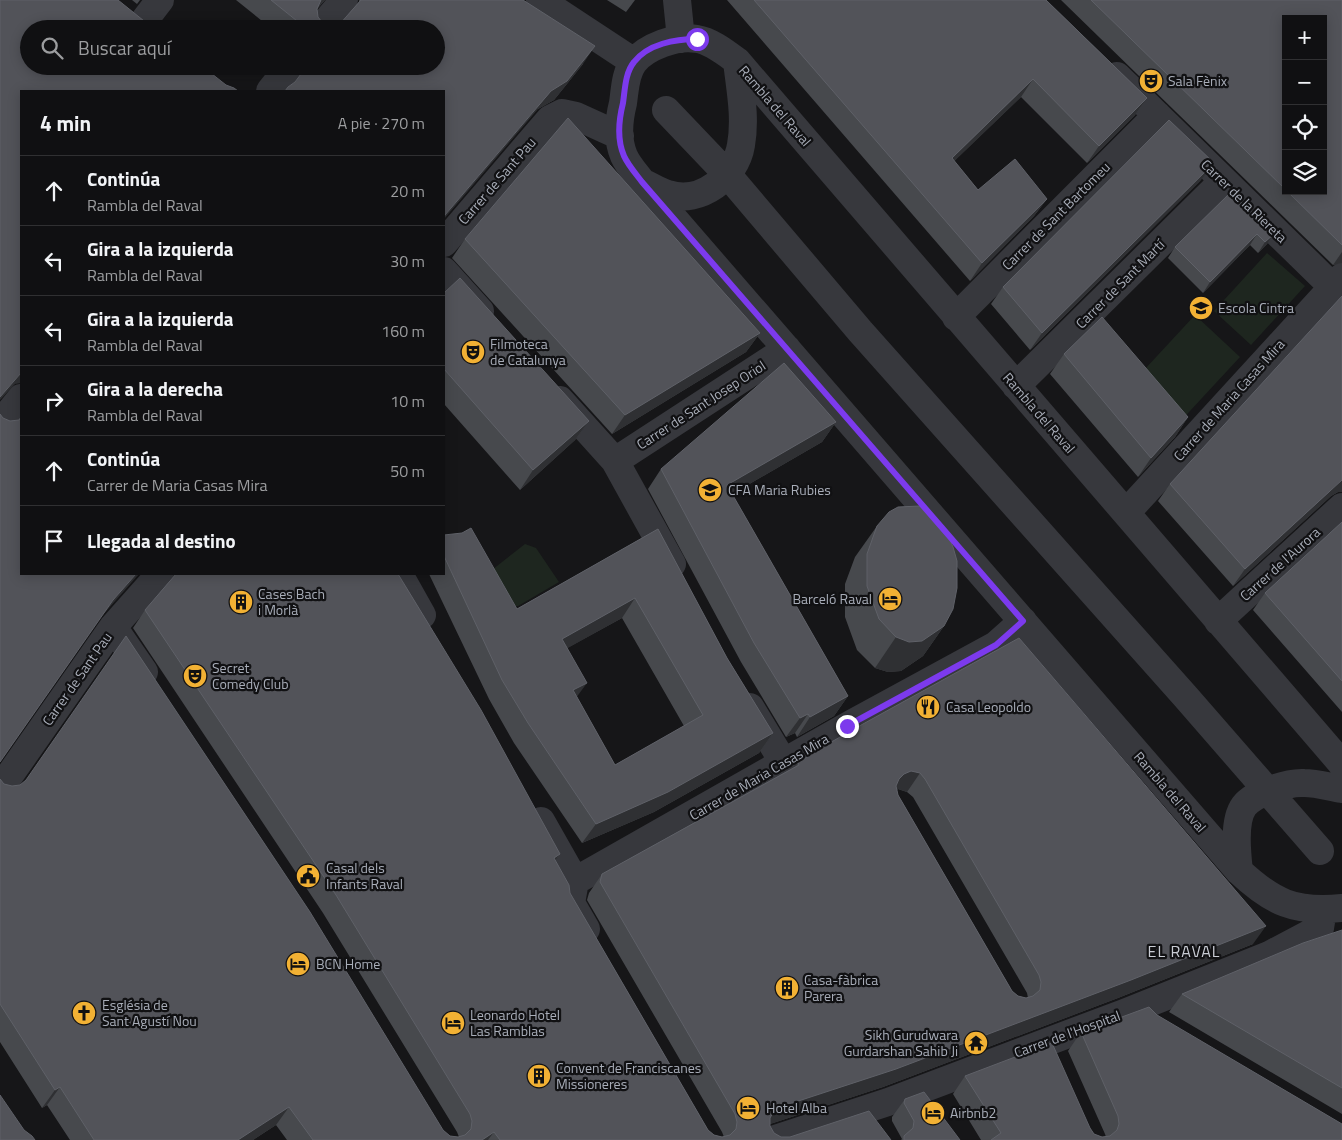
<!DOCTYPE html>
<html lang="es">
<meta charset="utf-8">
<style>
:root{--surface:#101012;--page:#19191b;--text:#f1f3f6;--muted:#9c9d9f;--line:#303032}
body{margin:0;font-family:"Titillium Web",sans-serif;background:var(--page);color:var(--text)}
.controls{position:absolute;right:15px;top:15px;display:grid;overflow:hidden;border-radius:0px;box-shadow:0 2px 12px #0003}
.controls button{width:45px;height:45px;display:grid;place-items:center;padding:0;border:0;border-bottom:1px solid var(--line);background:var(--surface);color:var(--text);font:25px sans-serif}
.stop{position:absolute;width:15px;height:15px;margin:-11px;border:4px solid #7c3aed;border-radius:50%;background:#fff}
.stop.end{background:#7c3aed;border-color:#fff;box-shadow:0 1px 5px #0008}
.list{margin:0;padding:0;list-style:none}
h2{display:flex;justify-content:space-between;align-items:center;height:65px;margin:0;padding:0 20px;font-size:21px}
h2 small{font-size:16px;font-weight:400;color:var(--muted)}
.list li{display:grid;grid-template-columns:32px 1fr auto;gap:15px;align-items:center;box-sizing:border-box;height:70px;padding:0 20px;border-top:1px solid var(--line)}
.list b{display:block;font-size:19px;white-space:nowrap}
.list p{margin:0;font-size:16px;white-space:nowrap;color:var(--muted)}
.list em{font-size:16px;font-style:normal;color:var(--muted)}
.icon{flex:none;width:28px;height:28px;fill:none;stroke:currentColor;stroke-width:2;stroke-linecap:round;stroke-linejoin:round}
.map{position:relative;flex:none;width:1342px;height:1140px;overflow:hidden}
.search{position:absolute;background:var(--surface);box-shadow:0 2px 12px #0003;left:20px;top:20px;width:425px;height:55px;display:flex;align-items:center;gap:12px;box-sizing:border-box;padding:0 18px;border-radius:28px;color:var(--muted);font-size:19px}
.panel{position:absolute;background:var(--surface);box-shadow:0 2px 12px #0003;left:20px;top:90px;width:425px;height:485px;border-radius:0px}
.map>svg:first-child{display:block}
.green{fill:#1e261f}
.lines{fill:none;stroke-linecap:round;stroke-linejoin:round}
.minor{stroke:#37383d;stroke-width:28}
.wall{fill:#47494d;fill-rule:evenodd}
.shaded-wall{fill:#2f3033}
.building{fill:#525359;stroke:#5f6168;fill-rule:evenodd}
.route{stroke:#7c3aed;stroke-width:6}
.labels{text-anchor:middle;stroke-width:4.5;stroke-linejoin:round;paint-order:stroke}
.poi-label{font-size:14px;fill:#a8adb8;stroke:#111113;text-anchor:start}
.street-label{font-size:14px;fill:#a8adb8;stroke:#111113}
.quarter-label{font-size:16px;letter-spacing:1px;fill:#c9ccd4;stroke:#111113}
</style>
<div class="map">
<svg width="1342" height="1140" viewBox="0 0 1342 1140">
<rect width="100%" height="100%" fill="#161618"/>
<!-- green -->
<path class="green" d="M1267,253L1305,286L1251,345L1214,311Z
M1195,315L1240,357L1177,425L1132,383Z
M525,544L536,548L559,582L518,606H511L483,577Z"/>
<g class="lines">
<!-- minor -->
<path class="minor" d="M540,0L634,62
M677,0L681,39
M140,26L160,0
M320,29L344,0
M1117,76L1342,296
M270,91L290,66
M666,110L727,174L860,331L1185,696L1320,851
M644,183C651,186 660,192 668,194C700,205 736,177 741,145C746,117 740,89 737,61
M444,243L550,119L562,113L576,116L620,136
M444,271L480,311
M956,317L1157,115
M1016,386L1223,181
M560,400L615,461L672,564
M0,424L21,398
M615,461L787,349
M1126,513L1342,277
M399,574L422,615
M1218,621L1342,507
M113,627L144,672
M750,707L776,750
M1342,764L737,61C726,53 711,41 697,39C677,35 646,47 634,62C625,73 625,90 623,103C619,119 617,140 624,156C628,165 636,174 642,182L1239,871C1272,902 1295,913 1342,908
M0,789L113,627L160,574
M541,821L575,881L571,903L586,929
M1239,871C1237,854 1233,821 1244,806C1254,793 1288,782 1304,783C1316,783 1330,787 1342,789
M575,881L853,723L996,645L1023,621
M772,1140L888,1102L1124,1013L1269,955L1320,928L1323,909"/>
</g>
<!-- wall -->
<path class="wall" d="M132,0H140L137,4Z
M236,0H325L317,9L318,17L322,22L331,26L339,25L359,2V0H523L583,64L554,100L538,109L436,29H272Z
M607,0H635L626,12Z
M727,0H1046L1147,98L1135,115L1087,163L1021,97L954,161L978,190L1047,199L1034,216L970,281Z
M1061,0H1342V263L1333,265ZM1286,19L1323,191H1286Z
M1201,180L1030,350L991,304L1003,287Z
M1231,192L1274,234L1267,244L1258,253L1250,245L1203,293L1168,258L1175,247Z
M465,239L760,333L746,352L612,434L452,258Z
M444,293L589,421L575,440L520,490L444,404Z
M1064,354L1188,417L1175,437L1138,477L1050,374Z
M836,422L822,442L732,494L848,696L834,716L797,737L795,733L786,737L741,662L648,489L661,469Z
M1170,484L1338,492L1331,496L1233,586L1158,501Z
M1342,522V712L1253,610L1265,593Z
M877,526L944,626L923,656L901,671L888,672L875,668L857,650L845,617V584L855,557Z
M658,529L727,658L773,733L759,753L654,812L582,843L514,743L489,699L429,574H444V535L517,609ZM622,618L684,726L615,765L577,697L567,648Z
M175,574H398L560,854L555,861L570,893L708,1130L714,1135L722,1137H724L722,1132L587,900L589,893L602,874L796,766L798,763L863,724L1253,944L1118,998L883,1087L770,1124V1126L774,1133L781,1137L891,1140H287L276,1125L253,1140H70L47,1105L42,1108L0,1042V779L4,784L450,1136L459,1137L457,1132L323,913L133,628L145,610L175,575ZM898,789L907,792L913,797L1027,993L1028,998H1026L1018,996L1012,991L898,795L897,790Z
M1342,930V1114L1169,1012L1182,994Z
M1157,1015L1342,1140H981L953,1094L965,1076L1090,1128L1094,1134L1102,1137H1106L1105,1134L1068,1051L1081,1032Z
M905,1099L960,1140H901L902,1139L892,1121V1117Z"/>
<!-- shaded-wall -->
<path class="shaded-wall" d="M321,0H325L308,19Z
M595,46L583,64L554,100L538,109L444,219V216L551,91Z
M1033,79L1021,97L940,175L952,158Z
M1147,98L1135,115L1087,163L1099,146Z
M1214,163L1201,180L1030,350L1042,333Z
M1047,199L1034,216L970,281L982,263Z
M1257,234L1250,245L1203,293L1210,282Z
M1274,234L1267,244L1258,253L1265,242Z
M1342,252V263L1333,265Z
M760,333L746,352L612,434L625,415Z
M21,373V383L15,384L0,400V397Z
M1188,417L1175,437L1138,477L1151,458Z
M589,421L575,440L520,490L533,470Z
M836,422L822,442L713,505L727,485Z
M1342,480V492H1338L1331,496L1233,586L1245,569Z
M136,574H139L100,618L113,600Z
M635,598L622,618L548,659L562,639Z
M944,626L923,656L901,671L888,672L875,668L896,637Z
M587,683L573,702V690Z
M848,696L834,716L797,737L810,717Z
M808,714L795,733L786,737L800,718Z
M773,733L759,753L654,812L582,843L596,824Z
M911,771L920,773L907,792L898,789L891,792L899,779L904,774Z
M560,854L547,872L554,858Z
M1266,926L1253,944L1118,998L883,1087L767,1125L761,1129L774,1111L780,1107Z
M60,1087L47,1105L42,1108L55,1090Z
M289,1107L276,1125L253,1140H238L241,1138Z
M494,1132L488,1140H482Z"/>
<!-- building -->
<path class="building" d="M0,0H118L154,29H29V66H202L226,85L234,88L238,91H21V373L0,397Z
M271,0H321L317,9L318,17L322,22L331,26L339,25L361,0H523L595,46L567,81L551,91L445,215L444,217V91H285L288,87L295,82L307,66H436V29H307Z
M754,0H1046L1147,98L1099,146L1033,79L952,158L978,190L1015,159L1047,199L982,263Z
M1091,0H1342V245L1287,191H1323V19H1286V190Z
M568,118L760,333L625,415L465,239Z
M1169,120L1214,163L1042,333L1003,287Z
M1231,192L1274,234L1265,242L1257,234L1210,282L1175,247Z
M460,278L589,421L533,470L444,369V293Z
M1342,296V480L1245,569L1170,484Z
M1102,317L1188,417L1151,458L1064,354Z
M784,363L836,422L727,485L848,696L810,717L808,714L800,718L754,643L661,469Z
M0,414L3,418L10,421L19,420L21,417V574H136L113,600L0,762Z
M920,506L927,509L943,525L953,547L957,561V588L953,609L944,626L922,641L909,642L896,637L879,619L867,586V554L877,526L889,512L898,507Z
M1342,522V681L1265,593Z
M471,528L517,609L658,529L727,658L773,733L668,792L596,824L528,723L502,680L444,556V535L462,533ZM635,598L703,715L615,765L573,690L587,683L562,639Z
M176,574H398L481,710L560,854L554,858L569,885L570,893L708,1130L714,1135L722,1137L730,1135L736,1129L737,1122L735,1114L600,882L602,874L799,765L798,763L819,749L863,724L1019,638L1266,926L1131,980L896,1069L780,1107L774,1111L770,1118V1126L774,1133L781,1137H790L869,1111L891,1140H500L494,1132L482,1140H313L289,1107L241,1138L238,1140H94L60,1087L55,1090L0,1004V779L4,784L12,786L20,785L26,780L126,636L310,912L443,1130L450,1136L458,1137L465,1135L471,1129L472,1121L470,1114L336,895L145,610ZM911,771L920,773L925,779L1039,975L1041,982L1040,990L1033,996L1026,998L1018,996L1012,991L898,795L896,786L899,779L904,774Z
M1342,930V1088L1182,994L1303,943Z
M1149,1007L1157,1015L1342,1124V1140H991L1001,1133L965,1076L1052,1043L1090,1128L1094,1134L1102,1137L1110,1136L1117,1130L1119,1124L1118,1116L1081,1032Z
M924,1092L960,1140H904V1136L913,1128L914,1121L904,1103L905,1099Z
M0,1095L24,1130L32,1136L35,1140H0Z"/>
<g class="lines">
<!-- route -->
<path class="route" d="M697,39C675,39 648,44 634,62C625,73 625,90 623,103C619,119 617,140 624,156C628,165 636,174 642,182L1023,621L996,645L847,726"/>
</g>
<!-- icons -->
<defs>
<g id="theatre-disc" transform="scale(1.25)"><circle r="9.5" fill="#f2b134" stroke="#111113"/><path d="M-5-5.5Q0-4 5-5.5V0Q5 5 0 6Q-5 5-5 0ZM-3.3-2.5H-1v1.5H-3.3ZM1-2.5H3.3v1.5H1ZM-2.8 1Q0 5.5 2.8 1Z" fill="#111"/></g>
<g id="school-disc" transform="scale(1.25)"><circle r="9.5" fill="#f2b134" stroke="#111113"/><path d="M0-5L7-2L0 1L-7-2ZM-4 1L0 2.5L4 1V4Q0 6-4 4Z" fill="#111"/></g>
<g id="hotel-disc" transform="scale(1.25)"><circle r="9.5" fill="#f2b134" stroke="#111113"/><path d="M-6-4.5h1.5V1H6V5H4.5V3h-9V5H-6ZM-4 0a1.8 1.8 0 1 1 3.6 0ZM.5 0V-2.5h3Q6-2.5 6 0Z" fill="#111"/></g>
<g id="building-disc" transform="scale(1.25)"><circle r="9.5" fill="#f2b134" stroke="#111113"/><path d="M-4-6H4V6H1V3H-1V6H-4ZM-2.5-4.3h1.7v1.8h-1.7ZM.8-4.3h1.7v1.8H.8ZM-2.5-1h1.7V.8h-1.7ZM.8-1h1.7V.8H.8Z" fill="#111"/></g>
<g id="restaurant-disc" transform="scale(1.25)"><circle r="9.5" fill="#f2b134" stroke="#111113"/><path d="M-5-6h1v4h1v-4h1v4h1v-4h1v5L-1.5 .5V6h-2V.5L-5-1ZM5-6V6H3V1.5H1.5Q1.5-4 5-6Z" fill="#111"/></g>
<g id="civic-disc" transform="scale(1.25)"><circle r="9.5" fill="#f2b134" stroke="#111113"/><path d="M-.6-6.5H3V-4.5H.6V-3L4-1V1h2V6H-6V1h2V-1L-.6-3ZM-1.2 2.5V6h2.4V2.5Z" fill="#111"/></g>
<g id="church-disc" transform="scale(1.25)"><circle r="9.5" fill="#f2b134" stroke="#111113"/><path d="M-1.2-6h2.4v3.5h3.3v2.4h-3.3V6h-2.4V-.1h-3.3v-2.4h3.3Z" fill="#111"/></g>
<g id="temple-disc" transform="scale(1.25)"><circle r="9.5" fill="#f2b134" stroke="#111113"/><path d="M0-6L5-2H3V0L6.5 2.5H4V6H1.5V3h-3V6H-4V2.5H-6.5L-3 0V-2H-5Z" fill="#111"/></g>
</defs>
<g fill-rule="evenodd">
<use href="#theatre-disc" x="1151" y="81"/>
<use href="#school-disc" x="1201" y="308"/>
<use href="#theatre-disc" x="473" y="352"/>
<use href="#school-disc" x="710" y="490"/>
<use href="#hotel-disc" x="890" y="599"/>
<use href="#building-disc" x="241" y="602"/>
<use href="#theatre-disc" x="195" y="676"/>
<use href="#restaurant-disc" x="928" y="707"/>
<use href="#civic-disc" x="308" y="876"/>
<use href="#hotel-disc" x="298" y="964"/>
<use href="#building-disc" x="787" y="988"/>
<use href="#church-disc" x="84" y="1013"/>
<use href="#hotel-disc" x="453" y="1023"/>
<use href="#temple-disc" x="976" y="1043"/>
<use href="#building-disc" x="539" y="1076"/>
<use href="#hotel-disc" x="748" y="1108"/>
<use href="#hotel-disc" x="933" y="1113"/>
</g>
<g class="labels">
<!-- poi labels -->
<g class="poi-label">
<text x="1168" y="86">Sala Fènix</text>
<text x="1218" y="313">Escola Cintra</text>
<text x="490" y="349">Filmoteca<tspan x="490" dy="16">de Catalunya</tspan></text>
<text x="728" y="495">CFA Maria Rubies</text>
<text x="258" y="599">Cases Bach<tspan x="258" dy="16">i Morlà</tspan></text>
<text x="872" y="604" text-anchor="end">Barceló Raval</text>
<text x="212" y="673">Secret<tspan x="212" dy="16">Comedy Club</tspan></text>
<text x="946" y="712">Casa Leopoldo</text>
<text x="326" y="873">Casal dels<tspan x="326" dy="16">Infants Raval</tspan></text>
<text x="316" y="969">BCN Home</text>
<text x="804" y="985">Casa-fàbrica<tspan x="804" dy="16">Parera</tspan></text>
<text x="102" y="1010">Església de<tspan x="102" dy="16">Sant Agustí Nou</tspan></text>
<text x="470" y="1020">Leonardo Hotel<tspan x="470" dy="16">Las Ramblas</tspan></text>
<text x="958" y="1040" text-anchor="end">Sikh Gurudwara<tspan x="958" dy="16">Gurdarshan Sahib Ji</tspan></text>
<text x="556" y="1073">Convent de Franciscanes<tspan x="556" dy="16">Missioneres</tspan></text>
<text x="766" y="1113">Hotel Alba</text>
<text x="950" y="1118">Airbnb2</text>
</g>
<!-- street labels -->
<g class="street-label">
<text transform="translate(775 106) rotate(49)" y="5">Rambla del Raval</text>
<text transform="translate(497 181) rotate(-49)" y="5">Carrer de Sant Pau</text>
<text transform="translate(1244 201) rotate(44)" y="5">Carrer de la Riereta</text>
<text transform="translate(1056 216) rotate(-45)" y="5">Carrer de Sant Bartomeu</text>
<text transform="translate(1120 284) rotate(-45)" y="5">Carrer de Sant Martí</text>
<text transform="translate(1229 400) rotate(-48)" y="5">Carrer de Maria Casas Mira</text>
<text transform="translate(701 405) rotate(-33)" y="5">Carrer de Sant Josep Oriol</text>
<text transform="translate(1039 413) rotate(49)" y="5">Rambla del Raval</text>
<text transform="translate(1280 564) rotate(-42)" y="5">Carrer de l'Aurora</text>
<text transform="translate(77 679) rotate(-55)" y="5">Carrer de Sant Pau</text>
<text transform="translate(759 777) rotate(-30)" y="5">Carrer de Maria Casas Mira</text>
<text transform="translate(1170 792) rotate(49)" y="5">Rambla del Raval</text>
<text transform="translate(1067 1034) rotate(-20)" y="5">Carrer de l'Hospital</text>
</g>
<!-- quarter labels -->
<g class="quarter-label">
<text x="1184" y="957">EL RAVAL</text>
</g>
</g>
</svg>
<div class="controls">
<button>+</button>
<button>−</button>
<button><svg class="icon" aria-label="locate" viewBox="0 0 24 24"><circle cx="12" cy="12" r="6"/><path d="M12 2v4M12 18v4M2 12h4M18 12h4"/></svg></button>
<button><svg class="icon" aria-label="layers" viewBox="0 0 24 24"><path d="M12 4l9 5-9 5-9-5zM3 14l9 5 9-5"/></svg></button>
</div>
<div class="stop" style="left:697px;top:39px"></div>
<div class="stop end" style="left:847px;top:726px"></div>
<div class="search"><svg class="icon" aria-label="search" viewBox="0 0 24 24"><circle cx="10" cy="10" r="6"/><path d="M15 15l6 6"/></svg>Buscar aquí</div>
<section class="panel">
<h2>4 min<small>A pie · 270 m</small></h2>
<ul class="list">
<li><svg class="icon" aria-label="ahead" viewBox="0 0 24 24"><path d="M12 20V5M6 11l6-6 6 6"/></svg><div><b>Continúa</b><p>Rambla del Raval</p></div><em>20 m</em></li>
<li><svg class="icon" aria-label="left" viewBox="0 0 24 24"><path d="M17 20v-9H6M10 6l-5 5 5 5"/></svg><div><b>Gira a la izquierda</b><p>Rambla del Raval</p></div><em>30 m</em></li>
<li><svg class="icon" aria-label="left" viewBox="0 0 24 24"><path d="M17 20v-9H6M10 6l-5 5 5 5"/></svg><div><b>Gira a la izquierda</b><p>Rambla del Raval</p></div><em>160 m</em></li>
<li><svg class="icon" aria-label="right" viewBox="0 0 24 24"><path d="M7 20v-9h11M14 6l5 5-5 5"/></svg><div><b>Gira a la derecha</b><p>Rambla del Raval</p></div><em>10 m</em></li>
<li><svg class="icon" aria-label="ahead" viewBox="0 0 24 24"><path d="M12 20V5M6 11l6-6 6 6"/></svg><div><b>Continúa</b><p>Carrer de Maria Casas Mira</p></div><em>50 m</em></li>
<li><svg class="icon" aria-label="arrive" viewBox="0 0 24 24"><path d="M6 21V4h12l-3 4 3 4H6"/></svg><div><b>Llegada al destino</b></div></li>
</ul>
</section>
</div>
